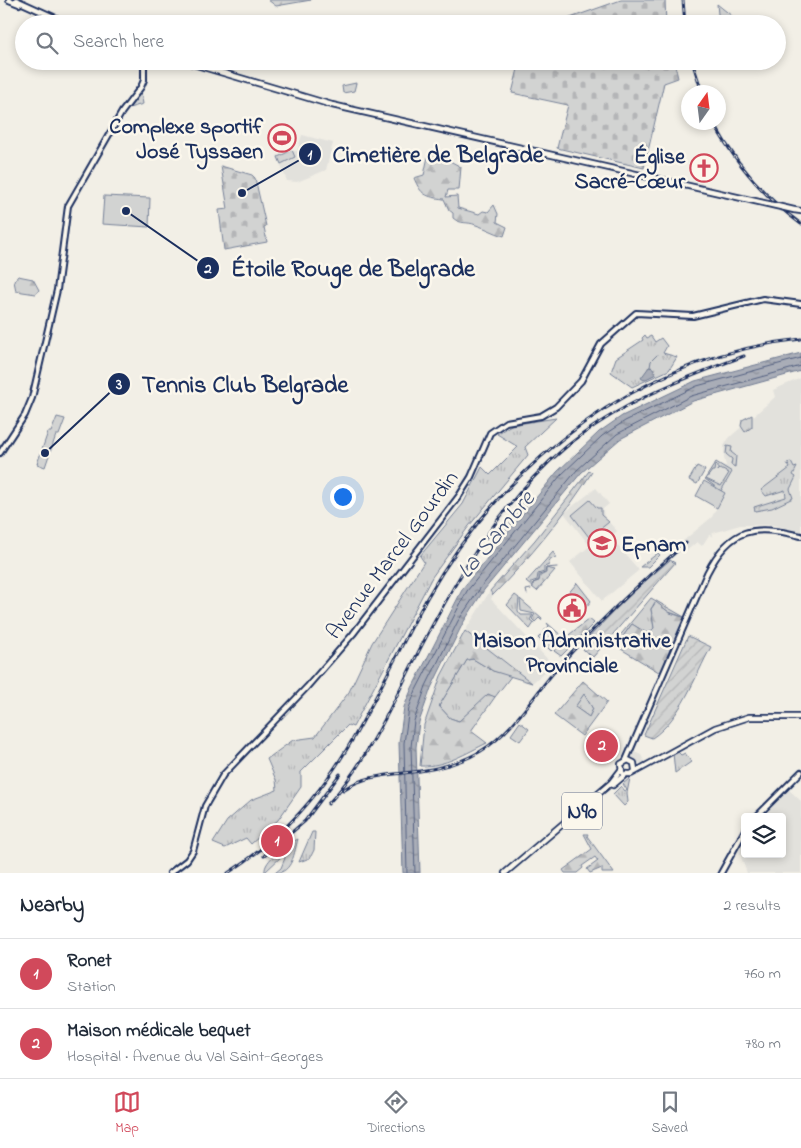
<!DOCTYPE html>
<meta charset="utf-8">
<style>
:root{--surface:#fff;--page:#f2f2f3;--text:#1f2937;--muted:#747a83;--line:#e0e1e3;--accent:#d1495b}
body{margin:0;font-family:"Indie Flower",sans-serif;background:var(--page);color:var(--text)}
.controls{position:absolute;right:15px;bottom:15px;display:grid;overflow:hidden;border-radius:5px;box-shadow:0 2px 8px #0003}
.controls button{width:45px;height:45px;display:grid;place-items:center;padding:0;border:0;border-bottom:1px solid var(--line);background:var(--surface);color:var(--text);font:25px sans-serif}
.compass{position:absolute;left:681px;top:85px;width:45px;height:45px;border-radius:50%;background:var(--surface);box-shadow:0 2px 8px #0003;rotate:14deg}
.you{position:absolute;left:342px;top:496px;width:18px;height:18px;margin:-12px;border:4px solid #fff;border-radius:50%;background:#1a73e8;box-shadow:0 0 0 8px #1a73e833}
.badge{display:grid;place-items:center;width:32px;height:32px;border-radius:50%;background:var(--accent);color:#fff;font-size:16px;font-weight:700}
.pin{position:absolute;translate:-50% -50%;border:2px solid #fff;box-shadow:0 1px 5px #0006}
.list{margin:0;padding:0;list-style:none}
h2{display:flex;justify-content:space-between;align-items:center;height:65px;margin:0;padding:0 20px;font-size:21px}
h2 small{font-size:16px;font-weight:400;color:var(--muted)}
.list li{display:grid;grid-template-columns:32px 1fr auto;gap:15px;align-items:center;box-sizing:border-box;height:70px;padding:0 20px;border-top:1px solid var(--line)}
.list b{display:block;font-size:19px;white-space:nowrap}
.list p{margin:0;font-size:16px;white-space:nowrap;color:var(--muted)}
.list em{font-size:16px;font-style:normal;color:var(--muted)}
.icon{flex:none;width:28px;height:28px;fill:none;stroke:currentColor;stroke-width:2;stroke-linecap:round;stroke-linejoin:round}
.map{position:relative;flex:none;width:801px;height:873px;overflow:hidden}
.search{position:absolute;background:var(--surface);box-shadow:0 2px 8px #0003;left:15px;right:15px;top:15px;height:55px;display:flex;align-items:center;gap:12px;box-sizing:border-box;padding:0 18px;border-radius:28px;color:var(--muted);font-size:19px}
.sheet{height:205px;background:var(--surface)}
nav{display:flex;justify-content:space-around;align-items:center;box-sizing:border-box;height:70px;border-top:1px solid var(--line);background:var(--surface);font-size:14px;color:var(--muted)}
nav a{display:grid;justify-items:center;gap:2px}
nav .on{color:var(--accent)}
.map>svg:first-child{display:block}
.built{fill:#e2e1dc}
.grass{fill:url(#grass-tufts);stroke:#768198}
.forest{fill:url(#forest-firs);stroke:#768198;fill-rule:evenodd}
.cemetery{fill:url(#cemetery-stones);stroke:#768198}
.garden{fill:url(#garden-furrows);stroke:#768198}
.pitch{fill:#d2d3d2;stroke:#768198}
.water{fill:url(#water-ripples);stroke:#707b93}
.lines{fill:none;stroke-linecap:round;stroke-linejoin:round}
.shore{stroke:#546182;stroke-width:1}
.stream{stroke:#707b93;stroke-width:1}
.secondary-casing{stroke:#1b2f5e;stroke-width:8}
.primary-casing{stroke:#1b2f5e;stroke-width:8}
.secondary{stroke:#fbf7ec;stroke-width:4}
.primary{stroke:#fbf7ec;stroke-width:4.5}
.rail-casing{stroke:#1b2f5e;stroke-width:3}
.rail{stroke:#fbf7ec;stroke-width:1;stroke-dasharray:4;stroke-linecap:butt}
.primary-bridge-casing{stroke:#1b2f5e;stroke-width:8;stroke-linecap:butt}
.primary-bridge{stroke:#fbf7ec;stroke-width:4.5}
.labels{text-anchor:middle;stroke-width:5;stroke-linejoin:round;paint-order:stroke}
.shield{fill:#fbf7ec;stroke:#5e6b89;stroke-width:1}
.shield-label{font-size:21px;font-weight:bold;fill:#1b2f5e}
.poi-label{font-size:22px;font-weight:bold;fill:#1b2f5e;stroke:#fbf7ec;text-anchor:end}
.street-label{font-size:22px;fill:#1b2f5e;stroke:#fbf7ec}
.water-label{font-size:24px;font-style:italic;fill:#465579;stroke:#fbf7ec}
.leader{fill:none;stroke:#1b2f5e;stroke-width:2}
.callout-dot{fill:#1b2f5e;stroke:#fbf7ec;stroke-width:2}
.mark-label{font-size:15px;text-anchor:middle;font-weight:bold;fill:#fff}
.callout-label{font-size:24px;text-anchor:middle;font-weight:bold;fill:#1b2f5e;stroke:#fbf7ec;stroke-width:5;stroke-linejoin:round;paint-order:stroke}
</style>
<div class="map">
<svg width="801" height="873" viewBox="0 0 801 873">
<defs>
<pattern id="grass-tufts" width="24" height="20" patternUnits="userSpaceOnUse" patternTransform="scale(1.25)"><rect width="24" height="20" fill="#d2d3d2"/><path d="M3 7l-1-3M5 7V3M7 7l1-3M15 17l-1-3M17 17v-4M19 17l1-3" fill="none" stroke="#b4b5b7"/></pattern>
<pattern id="forest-firs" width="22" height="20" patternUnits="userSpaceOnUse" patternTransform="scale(1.25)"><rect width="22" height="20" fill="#d2d3d2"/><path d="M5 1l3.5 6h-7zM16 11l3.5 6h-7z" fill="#b4b5b7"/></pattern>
<pattern id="cemetery-stones" width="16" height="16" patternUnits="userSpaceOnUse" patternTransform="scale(1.25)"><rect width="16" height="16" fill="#d2d3d2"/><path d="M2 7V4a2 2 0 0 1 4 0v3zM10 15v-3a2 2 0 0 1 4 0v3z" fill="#b4b5b7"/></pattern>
<pattern id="garden-furrows" width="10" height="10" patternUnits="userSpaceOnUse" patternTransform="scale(1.25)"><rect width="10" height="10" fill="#d2d3d2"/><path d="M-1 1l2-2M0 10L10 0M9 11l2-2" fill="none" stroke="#b4b5b7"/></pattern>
<pattern id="water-ripples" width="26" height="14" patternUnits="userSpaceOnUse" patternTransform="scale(1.25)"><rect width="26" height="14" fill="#a9adb7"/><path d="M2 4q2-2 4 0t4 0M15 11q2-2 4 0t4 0" fill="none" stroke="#898d98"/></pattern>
</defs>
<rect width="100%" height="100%" fill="#f2efe6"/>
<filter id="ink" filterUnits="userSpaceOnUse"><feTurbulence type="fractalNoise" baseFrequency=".02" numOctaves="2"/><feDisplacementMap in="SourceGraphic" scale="10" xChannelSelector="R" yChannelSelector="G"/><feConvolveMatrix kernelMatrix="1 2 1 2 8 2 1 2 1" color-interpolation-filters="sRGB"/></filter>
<g filter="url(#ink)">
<!-- built -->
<path class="built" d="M302,135L333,143L326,170L297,182L287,181L277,156L291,150L297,151Z
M801,378V532L772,525H740L713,533L712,536L709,535L702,546L697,542L685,552L682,542L712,517L724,493L705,479L714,464L726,466L724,458V446L729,438L775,397L773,390Z
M596,488L609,504L603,509L604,517L617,531L610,537L639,570L602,601L570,562L590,546L564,513Z
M490,591L493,595L491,599L553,665L532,683L465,631Z
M632,751L641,755L645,763H636L632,758Z
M787,788L801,801V873H747L739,852L745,835V854H782V817H760Z"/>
<!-- grass -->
<path class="grass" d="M717,4L742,24H719Z
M356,83L354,91L343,93L342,86Z
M141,92L143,104L129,108V107Z
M645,335L647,338L651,336L655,342L661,338L667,346L663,353L677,357L669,370L632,387L611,372L616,358L643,340L642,338Z
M556,418L525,447L528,455L469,526L432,577L353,727L348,725L301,772V787L278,820L251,844L246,838L225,848L213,843L227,821L251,800L277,790L276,780L267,759L293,740L315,737L349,692L372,643L424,562L420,556L463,504L482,467L490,475L518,447L497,434L511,425Z
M791,462L794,468L797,467L793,475L796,477L790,489L793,498L772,508L755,511L754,507L786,497L785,490L766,496L761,490L790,468L787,463Z
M524,499L526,503V508L495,543L492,544L490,542Z
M590,500L597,508H601V515L609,522L599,530L602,534L592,541L572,515Z
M553,552L557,558L550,559L549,565L544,567V572L538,574L537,580L531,582V586L526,582Z
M658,553L660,555L648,567H640Z
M546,568L555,570L537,591L532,587L533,583L539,581L540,576L546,573Z
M577,583L591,601L583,611L566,596Z
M515,595L519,598L518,611L521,615H533L530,620L534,623L530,629L507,605Z
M651,598L686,618L669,612L655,602L651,609L654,628L648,634L632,624L616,646L613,644Z
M520,599L542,618L541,620L539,618L535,622L532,619L535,614L521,611Z
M547,623L563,637L555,647H552L550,634L544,631L549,626Z
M544,632L547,635L550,646L554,648L551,651L538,638Z
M473,659L493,671L512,675L495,697L488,695L459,721L450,718L439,706L467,660Z
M584,693L593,709L589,717L575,707Z
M677,751L681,755L685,753L691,762L675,773L673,753Z
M630,778L627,793L628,802L624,806L613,794L621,786L625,791L627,790L623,784Z
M312,832H315L314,850L310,858L299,862Z
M298,839C294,852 293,873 275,873L281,868L285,858L283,855L265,872C263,860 287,845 298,839Z"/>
<!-- forest -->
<path class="forest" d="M268,0H311L276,6Z
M429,152H444L445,163L450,161L461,167L459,190H448L446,197L457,196L458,208L479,214L483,211L488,212L494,205L498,214L497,222L507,227L504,236C494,233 486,228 476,225C467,221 461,225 453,218V213L449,210L444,199C426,197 421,195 414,178L424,175Z
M18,276L33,279L39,290L36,294L16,291L14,281Z
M752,415V427L745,432L741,426L742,420Z
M727,446L732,447L731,452L736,456L735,467L731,465L732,459L726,454Z
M716,462L732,472L721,491L705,479ZM715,465L718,466V471L720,469L729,473L721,486L706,479L712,471H714Z
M589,471L592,472C566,514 528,560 493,595L490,591L535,540Z
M656,602L670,613L686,618L662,674L616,646L632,624L648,634L654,628L651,609Z
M589,619L594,623L561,656L554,651L565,638Z
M465,631L532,683L493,671L473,659L467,660L439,706L450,718L459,721L488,694L495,697L471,731L487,743C466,753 445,767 420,766L424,725L441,676Z
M583,681L607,702L582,736L554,715ZM584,694L593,709L589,717L575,707Z
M584,834H588L587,836L614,873H602V868L590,873L587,869L598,861L595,857L582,866L583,868L577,873H565L563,870L592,849Z"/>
<!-- cemetery -->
<path class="cemetery" d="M621,0H665L666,24H553Z
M520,61H674L678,78L664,83L644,168L557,148L568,105L512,93Z
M221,166L252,175L255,178L266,226L264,227L267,242L224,250L219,210L228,209Z"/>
<!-- garden -->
<path class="garden" d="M670,560L675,563L593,657L580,647L627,597Z
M688,636L711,647C695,676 681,719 652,738L644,735Z"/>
<!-- pitch -->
<path class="pitch" d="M292,150L295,157L281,164L278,157Z
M104,196L150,198L149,227L102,224Z
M57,417L65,419L59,435H56L45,467L37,464L48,432H51Z
M697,466L705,470L697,484L689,480Z
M704,481L725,493L717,508L696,496Z
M520,722L529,729L520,741L511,735Z"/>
<!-- water -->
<path class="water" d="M801,353V371L693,401L620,439L581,473L484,590L463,623L431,688L419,722L416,747L420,873H403L399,743L404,707L412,688L463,588L557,472L599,432L622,416L695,381Z
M649,367L653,368L656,374L644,380L641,378Z"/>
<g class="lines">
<!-- shore -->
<path class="shore" d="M407,873L404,743L409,708L416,690L467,591L561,475L602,436L625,421L697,386L801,358
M415,873L411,747L414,721L426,686L458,621L481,587L577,470L617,434L691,396L801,366"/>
<!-- stream -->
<path class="stream" d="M650,367L651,361L657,355
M533,587V583L539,580V575L545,573L546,568L557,567
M527,594L526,590L531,589"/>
<!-- secondary casing -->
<g class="secondary-casing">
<path id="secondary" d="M0,453L25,415L32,398L57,290L68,206L122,112L141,87L144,80V61
M626,760L707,573C731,526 754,525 801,536
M756,817L801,772
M170,873L187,860L193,851L205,806L223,775L307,687L353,634L459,496L471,477L490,433L506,422L541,416L556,407L581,381L601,344L636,313L693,316L763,299L801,304
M721,873L745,830"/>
</g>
<!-- primary casing -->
<g class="primary-casing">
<path id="primary" d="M9,0L19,4
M16,0L69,24
M183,61L332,105L768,204
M794,210L801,211
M622,772L621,764L628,760L634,763L635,770
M626,774H631L715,728L749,717H801
M613,785L626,774
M505,873L611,783L621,770"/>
</g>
<!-- secondary -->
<use href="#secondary" class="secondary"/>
<!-- primary -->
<use href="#primary" class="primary"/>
<!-- rail casing -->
<g class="rail-casing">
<path id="rail" d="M683,0L685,24
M692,61L702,92
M713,122C735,162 764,197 801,224
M343,790C366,774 394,775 420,771C441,768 463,762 481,751C515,730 534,694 560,665C599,621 641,582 686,543
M328,804C370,759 394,699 422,645C459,574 503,499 566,447C618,404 681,379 744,356
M264,856L305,821L340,774
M228,873C339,802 367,706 427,598C506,459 641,357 801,339"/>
</g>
<!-- rail -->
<use href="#rail" class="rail"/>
<!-- primary-bridge casing -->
<g class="primary-bridge-casing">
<path id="primary-bridge" d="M768,204L794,210"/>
</g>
<!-- primary-bridge -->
<use href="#primary-bridge" class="primary-bridge"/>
</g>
</g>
<!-- icons -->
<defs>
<g id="stadium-ring" transform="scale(1.4375)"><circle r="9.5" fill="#fbf7ec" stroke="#d1495b" stroke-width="1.5"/><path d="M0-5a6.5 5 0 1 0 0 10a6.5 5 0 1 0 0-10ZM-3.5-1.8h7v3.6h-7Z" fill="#d1495b"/></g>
<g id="church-ring" transform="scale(1.4375)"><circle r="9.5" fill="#fbf7ec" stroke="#d1495b" stroke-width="1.5"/><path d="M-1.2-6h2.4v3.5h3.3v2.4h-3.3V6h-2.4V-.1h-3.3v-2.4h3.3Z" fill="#d1495b"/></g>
<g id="university-ring" transform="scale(1.4375)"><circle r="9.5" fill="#fbf7ec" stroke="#d1495b" stroke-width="1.5"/><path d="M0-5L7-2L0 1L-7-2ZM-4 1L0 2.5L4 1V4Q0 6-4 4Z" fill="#d1495b"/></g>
<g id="civic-ring" transform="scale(1.4375)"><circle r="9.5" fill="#fbf7ec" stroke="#d1495b" stroke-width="1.5"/><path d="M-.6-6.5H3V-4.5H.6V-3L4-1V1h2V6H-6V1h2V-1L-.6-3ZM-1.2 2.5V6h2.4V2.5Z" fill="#d1495b"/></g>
</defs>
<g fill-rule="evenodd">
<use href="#stadium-ring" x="282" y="138"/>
<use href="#church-ring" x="704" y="168"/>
<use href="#university-ring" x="602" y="543"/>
<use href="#civic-ring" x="572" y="608"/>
</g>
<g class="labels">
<!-- shield labels -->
<rect class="shield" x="562" y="792.5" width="40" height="37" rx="4"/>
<g class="shield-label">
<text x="582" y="818">N90</text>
</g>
<!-- poi labels -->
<g class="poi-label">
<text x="263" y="133">Complexe sportif<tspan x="263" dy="25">José Tyssaen</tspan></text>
<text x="685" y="163">Église<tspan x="685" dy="25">Sacré-Cœur</tspan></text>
<text x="621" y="551" text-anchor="start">Epnam</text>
<text x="572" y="647" text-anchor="middle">Maison Administrative<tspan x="572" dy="25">Provinciale</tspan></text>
</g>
<!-- street labels -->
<g class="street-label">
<text transform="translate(391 554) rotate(-53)" y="8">Avenue Marcel Gourdin</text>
</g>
<!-- water labels -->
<g class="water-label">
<text transform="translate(495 534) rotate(-50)" y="8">La Sambre</text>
</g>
</g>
<!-- callouts -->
<path class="leader" d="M242 193L310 154M126 211L208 268M45 453L119 384"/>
<g class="callout-dot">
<circle cx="242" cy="193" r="5"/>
<circle cx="126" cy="211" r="5"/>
<circle cx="45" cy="453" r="5"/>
<circle cx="310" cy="154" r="12"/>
<circle cx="208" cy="268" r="12"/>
<circle cx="119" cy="384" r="12"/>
</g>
<g class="mark-label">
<text x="310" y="159">1</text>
<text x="208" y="273">2</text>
<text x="119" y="389">3</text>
</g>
<g class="callout-label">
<text x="438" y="162">Cimetière de Belgrade</text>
<text x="353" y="276">Étoile Rouge de Belgrade</text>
<text x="245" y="392">Tennis Club Belgrade</text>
</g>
</svg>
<div class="controls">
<button><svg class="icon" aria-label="layers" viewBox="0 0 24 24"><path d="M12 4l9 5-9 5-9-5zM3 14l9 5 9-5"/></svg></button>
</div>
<svg class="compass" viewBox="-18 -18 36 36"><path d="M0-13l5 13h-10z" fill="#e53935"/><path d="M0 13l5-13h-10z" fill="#747a83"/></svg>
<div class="you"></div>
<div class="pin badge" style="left:277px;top:841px">1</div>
<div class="pin badge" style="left:602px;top:746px">2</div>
<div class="search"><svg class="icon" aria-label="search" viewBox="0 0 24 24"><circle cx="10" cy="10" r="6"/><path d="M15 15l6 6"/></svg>Search here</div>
</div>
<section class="sheet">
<h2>Nearby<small>2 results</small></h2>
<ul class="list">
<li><span class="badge">1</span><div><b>Ronet</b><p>Station</p></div><em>760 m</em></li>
<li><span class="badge">2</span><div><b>Maison médicale bequet</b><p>Hospital · Avenue du Val Saint-Georges</p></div><em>780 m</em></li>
</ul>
</section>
<nav>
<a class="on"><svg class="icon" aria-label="map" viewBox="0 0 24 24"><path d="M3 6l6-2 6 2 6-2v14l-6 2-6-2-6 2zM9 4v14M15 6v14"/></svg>Map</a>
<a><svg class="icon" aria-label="directions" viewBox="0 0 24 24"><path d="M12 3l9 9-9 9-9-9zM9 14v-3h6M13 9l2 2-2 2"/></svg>Directions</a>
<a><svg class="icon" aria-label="saved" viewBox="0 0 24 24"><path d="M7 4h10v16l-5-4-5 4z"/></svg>Saved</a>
</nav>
